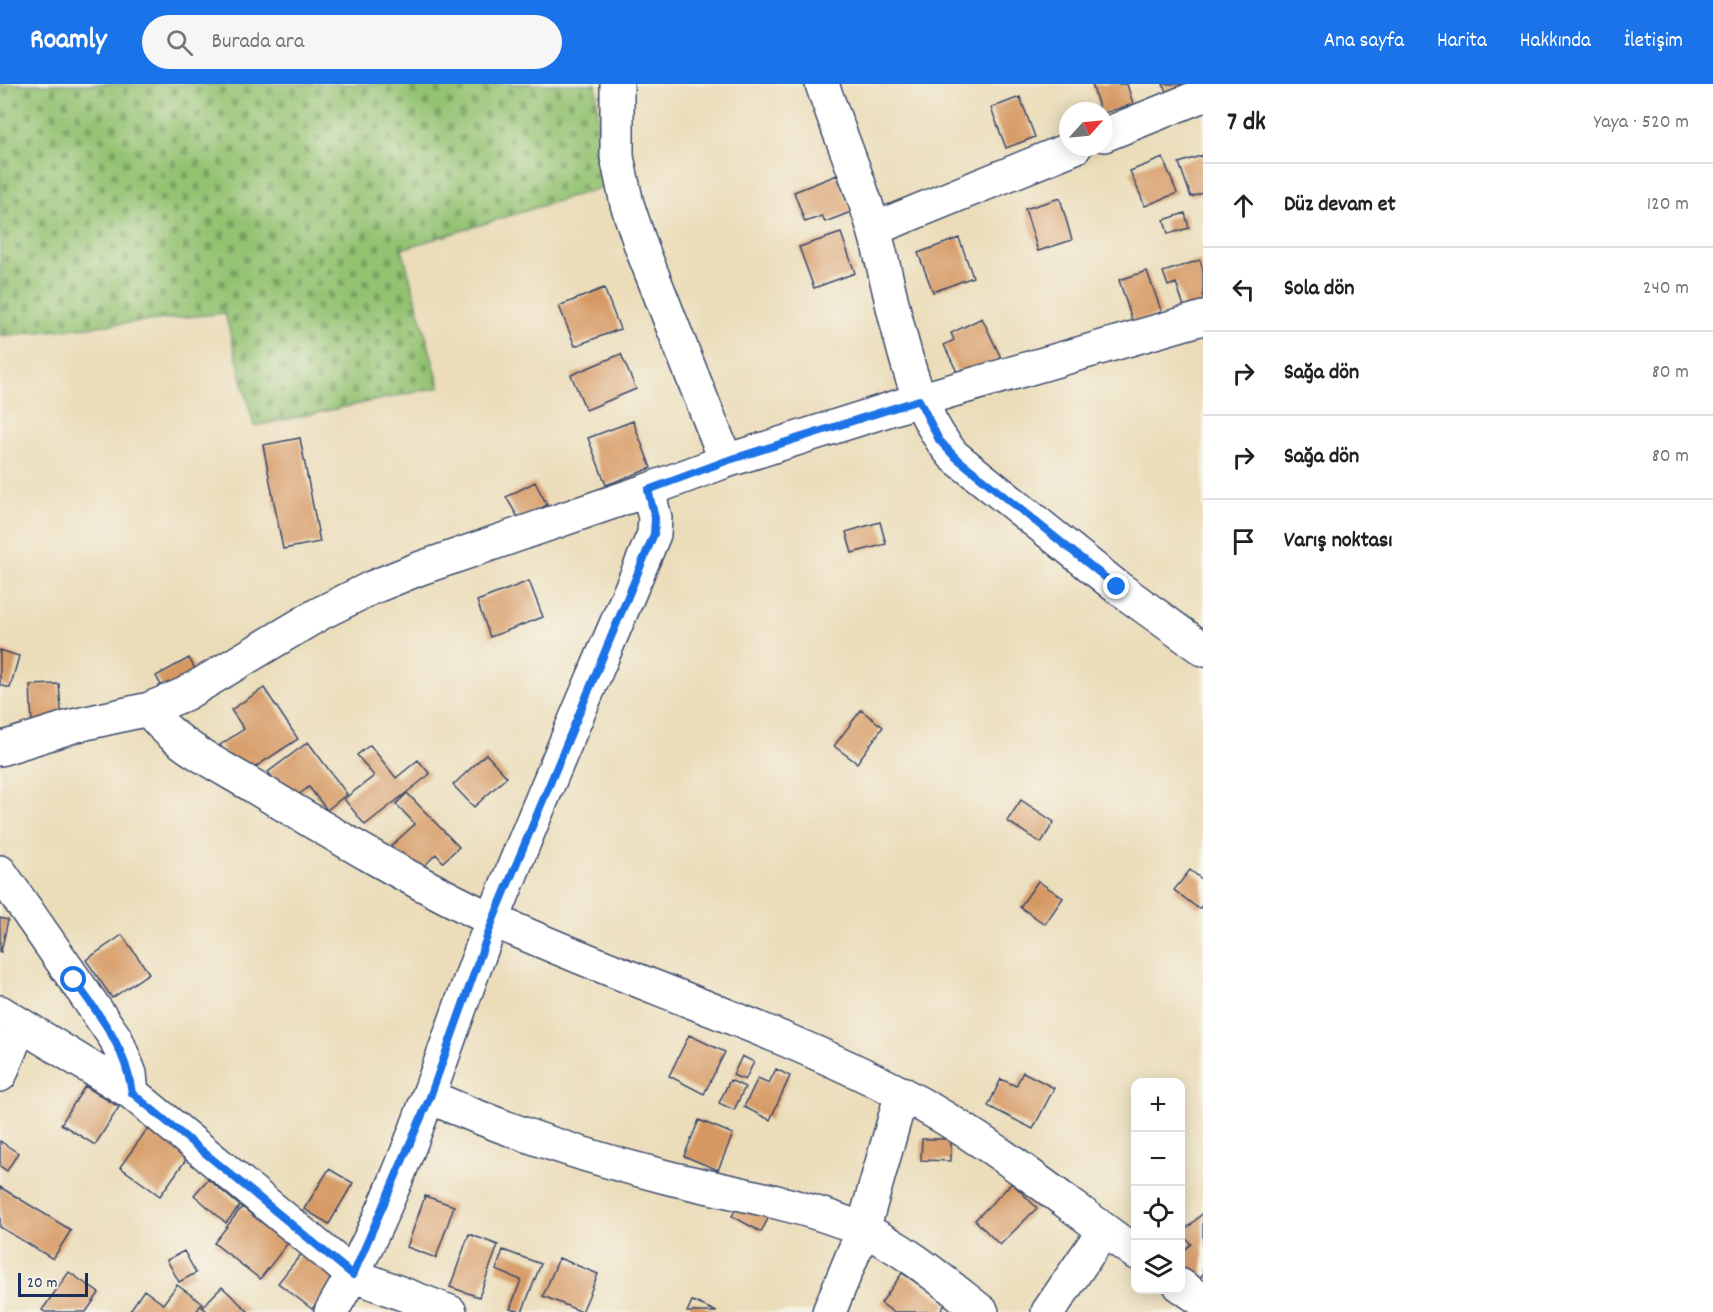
<!DOCTYPE html>
<html lang="tr">
<meta charset="utf-8">
<style>
:root{--surface:#fff;--page:#f6f6f6;--text:#222;--muted:#767676;--line:#e0e0e0;--accent:#1a73e8}
body{margin:0;font-family:Dekko,sans-serif;background:var(--page);color:var(--text)}
.controls{position:absolute;right:18px;bottom:18px;display:grid;overflow:hidden;border-radius:12px;box-shadow:0 3px 15px #0003}
.controls button{width:54px;height:54px;display:grid;place-items:center;padding:0;border:0;border-bottom:2px solid var(--line);background:var(--surface);color:var(--text);font:30px sans-serif}
.compass{position:absolute;left:1059px;top:18px;width:54px;height:54px;border-radius:50%;background:var(--surface);box-shadow:0 3px 15px #0003;rotate:63deg}
.scale{position:absolute;left:18px;bottom:15px;width:70px;box-sizing:border-box;padding-left:6px;border:3px solid #1b2f5e;border-top:0;font-size:16px;line-height:21px;white-space:nowrap;color:#1b2f5e;-webkit-text-stroke:4px #f7f3e8;paint-order:stroke}
.stop{position:absolute;width:18px;height:18px;margin:-14px;border:4px solid #1a73e8;border-radius:50%;background:#fff}
.stop.end{background:#1a73e8;border-color:#fff;box-shadow:0 2px 6px #0008}
.list{margin:0;padding:0;list-style:none}
h2{display:flex;justify-content:space-between;align-items:center;height:78px;margin:0;padding:0 24px;font-size:26px}
h2 small{font-size:20px;font-weight:400;color:var(--muted)}
.list li{display:grid;grid-template-columns:39px 1fr auto;gap:18px;align-items:center;box-sizing:border-box;height:84px;padding:0 24px;border-top:2px solid var(--line)}
.list b{display:block;font-size:22px;white-space:nowrap}
.list em{font-size:20px;font-style:normal;color:var(--muted)}
.icon{flex:none;width:33px;height:33px;fill:none;stroke:currentColor;stroke-width:2;stroke-linecap:round;stroke-linejoin:round}
.map{position:relative;flex:none;width:1203px;height:1228px;overflow:hidden}
header{display:flex;align-items:center;gap:36px;box-sizing:border-box;height:84px;padding:0 30px;background:var(--accent);color:#fff}
header strong{font-size:28px}
nav{display:flex;gap:33px;margin-inline-start:auto;font-size:21px}
.search{width:420px;height:54px;background:var(--page);display:flex;align-items:center;gap:15px;box-sizing:border-box;padding:0 21px;border-radius:33px;color:var(--muted);font-size:22px}
main{display:flex}
aside{flex:1;background:var(--surface)}
.map>svg:first-child{display:block}
.cemetery{fill:url(#cemetery-stones);stroke:#577868;stroke-width:1.5}
.building{fill:#d69862}
.lines{fill:none;stroke-linecap:round;stroke-linejoin:round}
.minor-casing{stroke:#3a496c;stroke-width:36}
.minor{stroke:#fff;stroke-width:33}
.route{stroke:#1a73e8;stroke-width:8}
</style>
<header>
<strong>Roamly</strong>
<div class="search"><svg class="icon" aria-label="search" viewBox="0 0 24 24"><circle cx="10" cy="10" r="6"/><path d="M15 15l6 6"/></svg>Burada ara</div>
<nav><a>Ana sayfa</a><a>Harita</a><a>Hakkında</a><a>İletişim</a></nav>
</header>
<main>
<div class="map">
<svg width="1203" height="1228" viewBox="0 0 1203 1228">
<defs>
<pattern id="cemetery-stones" width="16" height="16" patternUnits="userSpaceOnUse" patternTransform="scale(1.5)"><rect width="16" height="16" fill="#93c271"/><path d="M2 7V4a2 2 0 0 1 4 0v3zM10 15v-3a2 2 0 0 1 4 0v3z" fill="#779e60"/></pattern>
</defs>
<rect width="100%" height="100%" fill="#f7f3e8"/>
<filter id="ink" filterUnits="userSpaceOnUse"><feTurbulence type="fractalNoise" baseFrequency=".0167" numOctaves="2"/><feDisplacementMap in="SourceGraphic" scale="12" xChannelSelector="R" yChannelSelector="G"/><feConvolveMatrix kernelMatrix="1 2 1 2 8 2 1 2 1" color-interpolation-filters="sRGB"/></filter>
<filter id="wash" filterUnits="userSpaceOnUse"><feTurbulence type="fractalNoise" baseFrequency=".008" numOctaves="4" result="noise"/><feDisplacementMap in="SourceGraphic" scale="24" xChannelSelector="R" yChannelSelector="G"/><feGaussianBlur stdDeviation="1.35" result="paint"/><feColorMatrix in="noise" values="0 0 0 0 0 0 0 0 0 0 0 0 0 0 0 0 0 1.4 0 .05"/><feComposite in="paint" operator="in"/></filter>
<g filter="url(#wash)">
<rect width="100%" height="100%" fill="#ebddb9"/>
<!-- cemetery -->
<path class="cemetery" d="M0,0H596L603,103L402,165L440,303L254,342L225,229L0,252Z"/>
<g id="blocks">
<!-- building -->
<path class="building" d="M1092,0H1127L1133,20L1104,29L1100,27Z
M1163,0H1203L1171,20Z
M1020,13L1035,53L1006,64L991,24Z
M1203,71V109L1191,113L1179,79Z
M1163,74L1177,109L1145,122L1130,87Z
M837,91L851,128L825,138L822,132L805,138L794,108Z
M1060,114L1072,156L1038,167L1025,125Z
M1185,129L1189,144L1168,150L1164,136Z
M841,149L855,189L814,204L799,163Z
M959,154L973,193L933,208L918,169Z
M1200,176L1203,186V220L1185,225L1176,199L1168,202L1163,188Z
M1147,187L1162,229L1133,239L1119,196Z
M604,204L620,245L575,262L559,222Z
M982,234L1001,274L960,294L944,261L954,256L951,249Z
M621,270L636,305L586,326L571,291Z
M633,337L651,384L606,401L588,354Z
M300,354L320,458L283,465L263,361Z
M535,398L547,421L519,435L506,413Z
M880,438L886,460L852,469L846,448Z
M529,497L543,533L490,553L477,517Z
M0,566L19,572L10,604L0,601Z
M189,574L200,594L167,612L156,592Z
M59,600L62,639L32,641L30,601Z
M264,604L298,655L240,693L220,661L244,645L231,626Z
M861,626L883,643L857,679L834,662Z
M308,658L347,710L327,726L309,703L290,717L268,688Z
M370,661L396,694L418,676L430,690L365,741L344,715L374,692L357,671Z
M486,670L507,693L474,723L453,701Z
M407,709L459,763L443,778L436,770L417,789L391,762L415,740L396,720Z
M1021,716L1054,738L1041,759L1007,737Z
M1190,786L1203,796V820L1199,825L1174,806Z
M1038,797L1063,814L1045,840L1020,823Z
M0,834L8,836L1,868H0Z
M122,851L149,889L112,914L86,876Z
M689,951L725,968L704,1010L669,992Z
M742,972L754,978L745,996L733,991Z
M776,985L790,992L770,1036L744,1023L758,994L769,999Z
M1023,988L1054,1004L1033,1045L988,1022L1001,995L1016,1002Z
M730,996L745,1003L734,1026L719,1019Z
M85,1002L119,1023L95,1061L61,1040Z
M699,1036L733,1050L718,1086L684,1072Z
M150,1041L190,1070L160,1112L120,1083Z
M922,1055H951V1077L921,1076Z
M0,1057L18,1069L7,1087L0,1082Z
M329,1085L353,1099L329,1140L304,1125Z
M208,1095L240,1122L226,1139L194,1111Z
M1012,1099L1037,1124L1000,1161L975,1136Z
M0,1103L71,1146L53,1175L0,1143Z
M425,1112L454,1122L436,1174L407,1163Z
M742,1114L771,1129L761,1148L732,1132Z
M242,1123L288,1159L260,1195L214,1159Z
M1203,1129V1191L1195,1199L1180,1183V1169L1191,1160L1181,1150Z
M469,1150L498,1161L479,1213L450,1203Z
M503,1166L541,1180L522,1228L510,1225L521,1196L496,1186Z
M184,1167L196,1189L179,1198L167,1176Z
M302,1169L336,1195L312,1225L278,1199Z
M559,1174L598,1190L582,1228L543,1212Z
M69,1188L99,1209L86,1228H45L42,1226Z
M902,1189L946,1219L940,1228H893L881,1219Z
M177,1201L202,1219L196,1228H129L144,1206L163,1220Z
M222,1203L249,1228H208L202,1223Z
M692,1217L697,1219L717,1228H687Z"/>
</g>
</g>
<g filter="url(#ink)">
<use href="#blocks" fill-opacity="0" stroke="#3a496c" stroke-width="1.5"/>
<g class="lines">
<!-- minor casing -->
<g class="minor-casing">
<path id="minor" d="M617,0V73L627,120L642,165L726,377
M822,0C839,49 860,97 874,146C895,217 905,317 954,372L1117,503L1203,565
M1104,51L1203,11
M874,145L1075,63
M149,625C171,660 223,683 258,705C334,751 411,797 491,835C626,897 769,941 900,1009C984,1052 1059,1114 1136,1169
M0,665L73,642L149,625L185,610L319,530L371,504L418,485L648,406L726,377L919,316L1203,234
M0,788L116,955L130,990L132,1009
M0,928L132,1009L353,1191L450,1228
M0,991L20,941
M430,1013C505,1046 586,1073 666,1093C731,1109 801,1119 863,1146C906,1165 945,1199 982,1228
M1180,1201L1203,1217
M331,1228C404,1106 441,967 493,835C544,705 601,578 654,450L655,434L648,406
M829,1228L863,1146L902,1009
M1048,1228L1104,1146"/>
</g>
<!-- minor -->
<use href="#minor" class="minor"/>
</g>
</g>
<g class="lines" filter="url(#ink)">
<!-- route -->
<path class="route" d="M74,896C100,932 126,963 132,1009L353,1191L430,1013L493,836L654,450L655,434L648,406L726,377L919,316L939,356L954,372L1117,503"/>
</g>
</svg>
<div class="controls">
<button>+</button>
<button>−</button>
<button><svg class="icon" aria-label="locate" viewBox="0 0 24 24"><circle cx="12" cy="12" r="6"/><path d="M12 2v4M12 18v4M2 12h4M18 12h4"/></svg></button>
<button><svg class="icon" aria-label="layers" viewBox="0 0 24 24"><path d="M12 4l9 5-9 5-9-5zM3 14l9 5 9-5"/></svg></button>
</div>
<svg class="compass" viewBox="-18 -18 36 36"><path d="M0-13l5 13h-10z" fill="#e53935"/><path d="M0 13l5-13h-10z" fill="#767676"/></svg>
<div class="scale">20 m</div>
<div class="stop" style="left:74px;top:896px"></div>
<div class="stop end" style="left:1117px;top:503px"></div>
</div>
<aside>
<h2>7 dk<small>Yaya · 520 m</small></h2>
<ul class="list">
<li><svg class="icon" aria-label="ahead" viewBox="0 0 24 24"><path d="M12 20V5M6 11l6-6 6 6"/></svg><div><b>Düz devam et</b></div><em>120 m</em></li>
<li><svg class="icon" aria-label="left" viewBox="0 0 24 24"><path d="M17 20v-9H6M10 6l-5 5 5 5"/></svg><div><b>Sola dön</b></div><em>240 m</em></li>
<li><svg class="icon" aria-label="right" viewBox="0 0 24 24"><path d="M7 20v-9h11M14 6l5 5-5 5"/></svg><div><b>Sağa dön</b></div><em>80 m</em></li>
<li><svg class="icon" aria-label="right" viewBox="0 0 24 24"><path d="M7 20v-9h11M14 6l5 5-5 5"/></svg><div><b>Sağa dön</b></div><em>80 m</em></li>
<li><svg class="icon" aria-label="arrive" viewBox="0 0 24 24"><path d="M6 21V4h12l-3 4 3 4H6"/></svg><div><b>Varış noktası</b></div></li>
</ul>
</aside>
</main>
